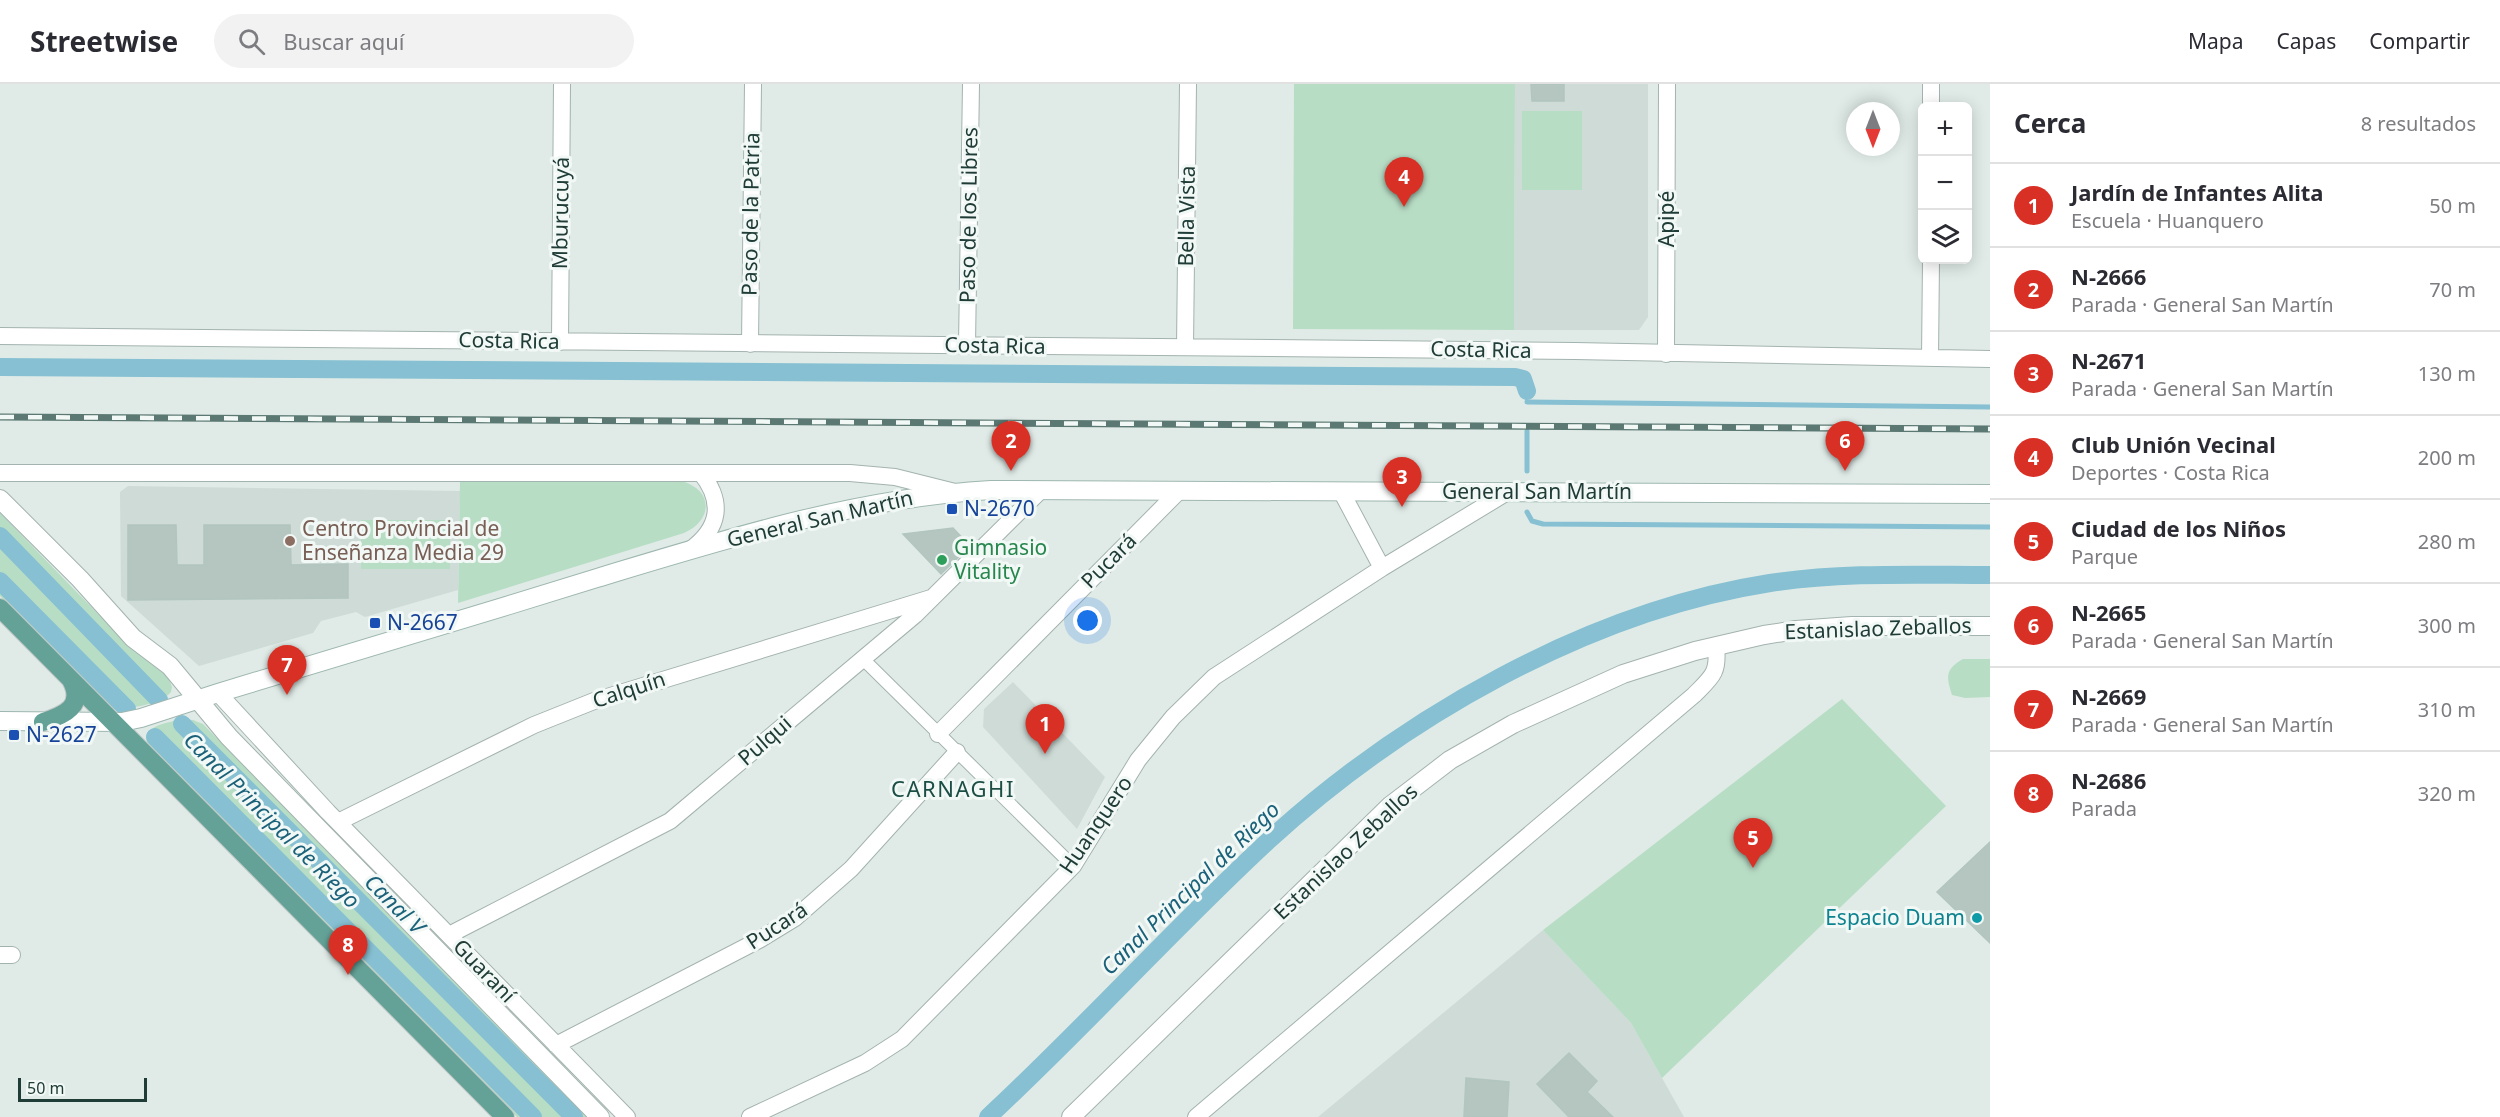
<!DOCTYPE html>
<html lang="es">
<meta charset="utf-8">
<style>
:root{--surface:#fff;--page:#f2f2f3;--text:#2b2b33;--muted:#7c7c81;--line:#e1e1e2;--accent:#d93025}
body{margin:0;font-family:"Noto Sans",sans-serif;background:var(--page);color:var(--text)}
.controls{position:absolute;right:18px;top:18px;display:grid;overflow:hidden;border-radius:9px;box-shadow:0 3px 15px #0003}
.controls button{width:54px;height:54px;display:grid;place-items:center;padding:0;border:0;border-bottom:2px solid var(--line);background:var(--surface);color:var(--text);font:30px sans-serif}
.compass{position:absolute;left:1846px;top:18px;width:54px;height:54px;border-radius:50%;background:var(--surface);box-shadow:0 3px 15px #0003;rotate:180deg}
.scale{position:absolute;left:18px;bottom:15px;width:129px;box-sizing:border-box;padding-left:6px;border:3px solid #203c37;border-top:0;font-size:16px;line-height:21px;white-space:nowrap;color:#203c37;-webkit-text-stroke:4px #f1f8f5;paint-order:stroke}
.you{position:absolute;left:1088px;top:537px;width:21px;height:21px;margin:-15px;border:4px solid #fff;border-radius:50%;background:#1a73e8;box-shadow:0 0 0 9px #1a73e833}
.badge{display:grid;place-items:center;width:39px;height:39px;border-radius:50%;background:var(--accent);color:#fff;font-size:20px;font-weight:700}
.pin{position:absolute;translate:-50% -50px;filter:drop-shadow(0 2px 3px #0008)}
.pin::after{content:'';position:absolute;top:32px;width:21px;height:18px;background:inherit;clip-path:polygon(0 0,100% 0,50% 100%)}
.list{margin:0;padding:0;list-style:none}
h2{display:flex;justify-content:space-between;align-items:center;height:78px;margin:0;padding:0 24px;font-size:26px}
h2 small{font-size:20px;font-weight:400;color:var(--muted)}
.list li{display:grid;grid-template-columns:39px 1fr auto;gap:18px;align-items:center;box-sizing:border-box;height:84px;padding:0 24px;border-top:2px solid var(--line)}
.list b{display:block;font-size:22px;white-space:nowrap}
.list p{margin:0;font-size:20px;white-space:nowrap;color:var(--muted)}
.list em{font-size:20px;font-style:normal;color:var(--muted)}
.icon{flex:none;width:33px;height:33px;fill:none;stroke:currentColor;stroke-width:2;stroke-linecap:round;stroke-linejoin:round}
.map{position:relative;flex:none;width:1990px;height:1033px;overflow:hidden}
header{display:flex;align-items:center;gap:36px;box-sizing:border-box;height:84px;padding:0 30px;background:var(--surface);border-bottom:2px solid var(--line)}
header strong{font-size:28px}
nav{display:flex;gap:33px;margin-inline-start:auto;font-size:21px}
.search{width:420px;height:54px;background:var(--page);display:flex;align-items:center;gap:15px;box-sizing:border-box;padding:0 21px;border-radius:33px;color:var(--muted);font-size:22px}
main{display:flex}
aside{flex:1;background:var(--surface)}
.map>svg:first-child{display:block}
.built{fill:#cedbd6}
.green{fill:#b8ddc5}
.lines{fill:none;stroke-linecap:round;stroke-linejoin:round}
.stream{stroke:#86c0d2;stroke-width:5}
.canal{stroke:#86c0d2;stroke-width:18}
.building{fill:#b5c6c0;stroke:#b2c5bf;stroke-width:1.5}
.pedestrian-casing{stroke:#a3b3af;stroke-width:14}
.minor-casing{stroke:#a3b3af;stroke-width:18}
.tertiary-casing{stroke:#a3b3af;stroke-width:20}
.secondary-casing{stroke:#9eb7b0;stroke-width:20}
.primary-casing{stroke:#c1c8c7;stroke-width:20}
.pedestrian{stroke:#fff;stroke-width:12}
.minor{stroke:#fff;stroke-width:16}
.tertiary{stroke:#fff;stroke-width:18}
.secondary{stroke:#fff;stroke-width:18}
.primary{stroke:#64a297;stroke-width:18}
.rail-casing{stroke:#5b7872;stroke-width:7}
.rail{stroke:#f1f8f5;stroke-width:4.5;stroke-dasharray:14;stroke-linecap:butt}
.transit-dot{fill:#1a4fb4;stroke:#f1f8f5;stroke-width:2}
.education-dot{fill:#8d6e63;stroke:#f1f8f5;stroke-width:2}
.leisure-dot{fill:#2e9e5b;stroke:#f1f8f5;stroke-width:2}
.culture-dot{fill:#0f9aa8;stroke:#f1f8f5;stroke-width:2}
.labels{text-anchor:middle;stroke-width:6;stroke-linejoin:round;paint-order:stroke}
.street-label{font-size:21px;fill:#203c37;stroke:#f1f8f5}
.transit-label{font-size:21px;fill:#164399;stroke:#f1f8f5;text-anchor:start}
.education-label{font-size:21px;fill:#785e54;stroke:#f1f8f5;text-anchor:start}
.leisure-label{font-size:21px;fill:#27864d;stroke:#f1f8f5;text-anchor:start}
.culture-label{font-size:21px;fill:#0d838f;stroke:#f1f8f5;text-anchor:end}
.neighbourhood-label{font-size:22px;letter-spacing:1.5px;fill:#1c4e46;stroke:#f1f8f5}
.water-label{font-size:22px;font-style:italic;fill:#1a6179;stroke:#f1f8f5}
</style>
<header>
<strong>Streetwise</strong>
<div class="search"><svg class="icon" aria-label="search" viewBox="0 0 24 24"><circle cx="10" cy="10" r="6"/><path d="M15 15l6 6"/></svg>Buscar aquí</div>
<nav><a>Mapa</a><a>Capas</a><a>Compartir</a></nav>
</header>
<main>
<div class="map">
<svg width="1990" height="1033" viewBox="0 0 1990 1033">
<rect width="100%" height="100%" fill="#e0ebe7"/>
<!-- built -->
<path class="built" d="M1515,0H1648V233L1639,246H1514Z
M128,402L460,407L458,506L365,533L356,528L321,537L313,549L199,582L121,512L120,408Z
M1013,598L1105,693L1077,745L983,643L984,625Z
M1543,846L1631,939L1684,1033H1318Z"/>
<!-- green -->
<path class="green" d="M1294,0H1515L1514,246L1293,245Z
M1522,27H1582V106H1522Z
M460,397H681C713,405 714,436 684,449L458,519Z
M0,429L133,566C148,578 167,583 172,603C171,607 172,608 168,611C161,619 121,628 111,624L0,512Z
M361,436H450V485H361Z
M1963,575H1990V613L1965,614L1952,611C1946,593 1945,585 1963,575Z
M1842,615L1946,722L1662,994L1631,939L1543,846Z
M193,636L203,640L589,1033H517L147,661L146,651C153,639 180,635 193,636Z"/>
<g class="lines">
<!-- stream -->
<path class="stream" d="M1527,318L1990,323
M1527,347V387
M1527,428L1532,437L1543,440L1990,443"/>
<!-- canal -->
<path class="canal" d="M0,283L1515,293L1523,295L1527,307
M0,452L159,616
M0,497L127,625
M182,640L574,1033
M155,653L533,1033
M988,1033C1084,944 1172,846 1268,757C1402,634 1589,527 1770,499C1843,488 1916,491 1990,491"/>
</g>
<!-- building -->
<path class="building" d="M1531,0H1564V17H1532Z
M128,441H176L177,481H204V441H290L291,481L348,480V514L128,516Z
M953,444L970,462L941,490L903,450Z
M1990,758V859L1937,808Z
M1569,969L1597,997L1587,1008L1613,1033H1569L1537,1000Z
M1466,994L1509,998L1507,1033H1464Z"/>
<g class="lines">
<!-- pedestrian casing -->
<g class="pedestrian-casing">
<path id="pedestrian" d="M862,574L1073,782"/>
</g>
<!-- minor casing -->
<g class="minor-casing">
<path id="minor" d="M1931,22V0
M0,252L1575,267L1990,275
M560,258L562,0
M750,260L753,0
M967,261L971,0
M1185,263L1188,0
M1666,270L1667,0
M1930,274L1931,176
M0,389H850L895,393L955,408
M1341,407L1382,484
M690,466C720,444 724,418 701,389
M218,609L328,728L627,1033
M938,650L1179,407
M338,738L534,641L594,617L931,514
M449,851L670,737L915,531L1041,406
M0,871H12
M556,961L759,856L795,834L851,785L957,668
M750,1033L865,979L902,955L1073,782L1138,676L1173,633L1214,593L1382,484L1509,407
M1196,1033L1694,611C1712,593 1719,589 1716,562"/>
</g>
<!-- tertiary casing -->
<g class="tertiary-casing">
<path id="tertiary" d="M0,415L80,495L133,554L170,582L229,653L600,1033
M1071,1033L1390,722L1450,676L1513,640L1623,590L1695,567L1764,551L1796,546L1852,542H1990"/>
</g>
<!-- secondary casing -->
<g class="secondary-casing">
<path id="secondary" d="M0,637L122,638L141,634L218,609C345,571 471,533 597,494C726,455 855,414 991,406L1990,410"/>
</g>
<!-- primary casing -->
<g class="primary-casing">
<path id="primary" d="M0,524L505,1033
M43,638C65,631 85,622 71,596"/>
</g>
<!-- pedestrian -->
<use href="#pedestrian" class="pedestrian"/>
<!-- minor -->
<use href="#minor" class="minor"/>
<!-- tertiary -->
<use href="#tertiary" class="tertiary"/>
<!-- secondary -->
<use href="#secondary" class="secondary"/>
<!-- primary -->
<use href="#primary" class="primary"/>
<!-- rail casing -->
<g class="rail-casing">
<path id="rail" d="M0,333L1990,345"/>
</g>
<!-- rail -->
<use href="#rail" class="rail"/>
</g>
<!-- markers -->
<g class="transit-dot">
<rect x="946" y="419" width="12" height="12" rx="3"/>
<rect x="369" y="533" width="12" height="12" rx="3"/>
<rect x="8" y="645" width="12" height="12" rx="3"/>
</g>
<circle class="education-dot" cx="290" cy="457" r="6"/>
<circle class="leisure-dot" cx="942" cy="476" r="6"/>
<circle class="culture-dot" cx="1977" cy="834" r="6"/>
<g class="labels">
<!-- street labels -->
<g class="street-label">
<text transform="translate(561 129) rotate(-89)" y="7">Mburucuyá</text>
<text transform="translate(751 130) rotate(-89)" y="7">Paso de la Patria</text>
<text transform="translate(969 131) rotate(-89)" y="7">Paso de los Libres</text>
<text transform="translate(1187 132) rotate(-89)" y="7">Bella Vista</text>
<text transform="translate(1667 135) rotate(-90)" y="7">Apipé</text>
<text transform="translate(509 257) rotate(1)" y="7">Costa Rica</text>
<text transform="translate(995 262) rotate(1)" y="7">Costa Rica</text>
<text transform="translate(1481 266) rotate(1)" y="7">Costa Rica</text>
<text x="1537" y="415">General San Martín</text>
<text transform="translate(820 435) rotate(-13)" y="7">General San Martín</text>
<text transform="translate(1109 477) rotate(-45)" y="7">Pucará</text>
<text transform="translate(1878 545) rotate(-2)" y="7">Estanislao Zeballos</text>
<text transform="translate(629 606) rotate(-18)" y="7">Calquín</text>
<text transform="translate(765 657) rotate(-41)" y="7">Pulqui</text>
<text transform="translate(1096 741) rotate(-56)" y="7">Huanquero</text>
<text transform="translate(1346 768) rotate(-43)" y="7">Estanislao Zeballos</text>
<text transform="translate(777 842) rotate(-33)" y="7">Pucará</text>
<text transform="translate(484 887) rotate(46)" y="7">Guaraní</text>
</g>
<!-- transit labels -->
<g class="transit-label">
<text x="964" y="432">N-2670</text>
<text x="387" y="546">N-2667</text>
<text x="26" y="658">N-2627</text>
</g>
<!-- education labels -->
<g class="education-label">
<text x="302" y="452">Centro Provincial de<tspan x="302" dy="24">Enseñanza Media 29</tspan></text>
</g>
<!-- leisure labels -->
<g class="leisure-label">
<text x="954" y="471">Gimnasio<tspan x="954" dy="24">Vitality</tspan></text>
</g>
<!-- culture labels -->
<g class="culture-label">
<text x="1965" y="841">Espacio Duam</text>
</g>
<!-- neighbourhood labels -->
<g class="neighbourhood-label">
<text x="953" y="713">CARNAGHI</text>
</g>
<!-- water labels -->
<g class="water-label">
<text transform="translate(272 736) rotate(45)" y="8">Canal Principal de Riego</text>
<text transform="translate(1190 804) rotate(-44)" y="8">Canal Principal de Riego</text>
<text transform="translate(395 820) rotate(45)" y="8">Canal V</text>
</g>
</g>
</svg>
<div class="controls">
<button>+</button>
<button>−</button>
<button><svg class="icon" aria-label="layers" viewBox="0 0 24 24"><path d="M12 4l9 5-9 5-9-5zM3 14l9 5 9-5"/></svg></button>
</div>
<svg class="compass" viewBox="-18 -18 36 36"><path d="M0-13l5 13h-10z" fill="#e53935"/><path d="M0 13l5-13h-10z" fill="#7c7c81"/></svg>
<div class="scale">50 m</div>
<div class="you"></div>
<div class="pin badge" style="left:1045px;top:670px">1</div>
<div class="pin badge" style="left:1011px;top:387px">2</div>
<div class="pin badge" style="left:1402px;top:423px">3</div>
<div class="pin badge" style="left:1404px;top:123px">4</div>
<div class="pin badge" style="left:1753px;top:784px">5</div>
<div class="pin badge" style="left:1845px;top:387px">6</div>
<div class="pin badge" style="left:287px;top:611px">7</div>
<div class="pin badge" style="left:348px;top:891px">8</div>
</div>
<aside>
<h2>Cerca<small>8 resultados</small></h2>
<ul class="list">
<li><span class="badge">1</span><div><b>Jardín de Infantes Alita</b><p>Escuela · Huanquero</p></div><em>50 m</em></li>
<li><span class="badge">2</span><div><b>N-2666</b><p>Parada · General San Martín</p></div><em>70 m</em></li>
<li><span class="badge">3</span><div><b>N-2671</b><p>Parada · General San Martín</p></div><em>130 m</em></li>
<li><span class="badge">4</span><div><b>Club Unión Vecinal</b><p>Deportes · Costa Rica</p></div><em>200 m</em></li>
<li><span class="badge">5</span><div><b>Ciudad de los Niños</b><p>Parque</p></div><em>280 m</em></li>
<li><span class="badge">6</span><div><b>N-2665</b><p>Parada · General San Martín</p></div><em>300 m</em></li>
<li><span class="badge">7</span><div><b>N-2669</b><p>Parada · General San Martín</p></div><em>310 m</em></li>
<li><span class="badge">8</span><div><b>N-2686</b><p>Parada</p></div><em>320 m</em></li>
</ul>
</aside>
</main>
